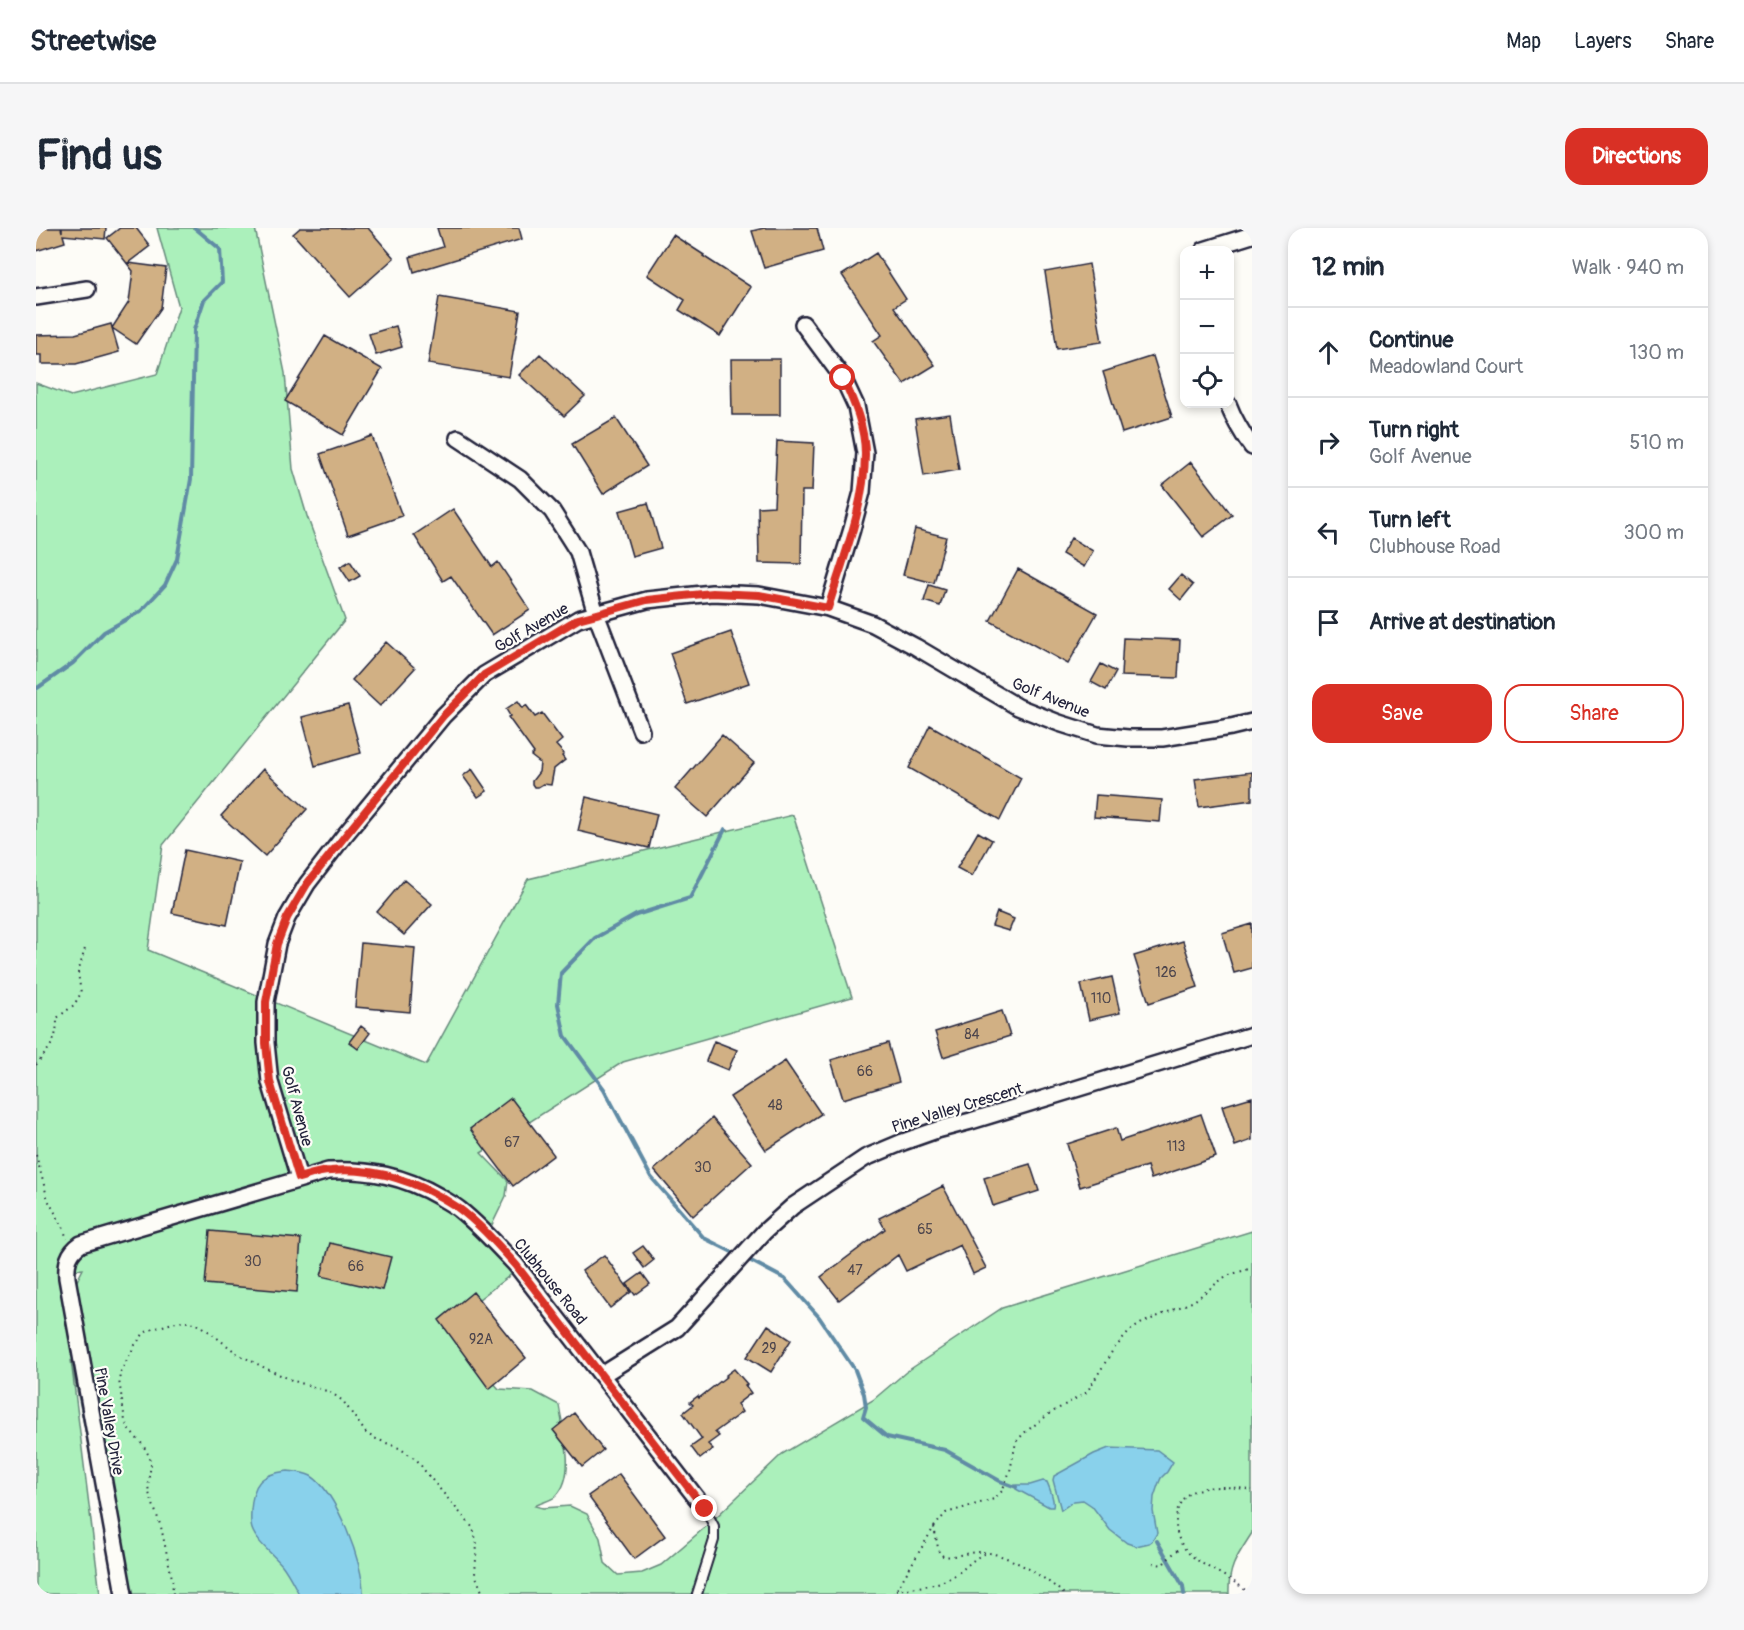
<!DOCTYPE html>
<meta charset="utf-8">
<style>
:root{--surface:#fff;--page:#f6f6f7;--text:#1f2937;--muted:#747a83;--line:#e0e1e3;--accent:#d93025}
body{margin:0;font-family:Pangolin,sans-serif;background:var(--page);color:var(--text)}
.controls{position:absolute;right:18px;top:18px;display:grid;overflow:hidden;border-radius:12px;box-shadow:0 3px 9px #0003}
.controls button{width:54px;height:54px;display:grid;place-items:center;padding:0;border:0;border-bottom:2px solid var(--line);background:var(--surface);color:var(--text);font:30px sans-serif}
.stop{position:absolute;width:18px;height:18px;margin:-14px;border:4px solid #d93025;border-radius:50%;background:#fff}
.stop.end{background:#d93025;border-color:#fff;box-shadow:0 2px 6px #0008}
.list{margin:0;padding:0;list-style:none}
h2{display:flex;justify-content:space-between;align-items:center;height:78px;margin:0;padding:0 24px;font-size:26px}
h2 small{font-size:20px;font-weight:400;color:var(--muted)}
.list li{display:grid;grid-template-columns:39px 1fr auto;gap:18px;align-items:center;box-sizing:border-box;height:90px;padding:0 24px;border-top:2px solid var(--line)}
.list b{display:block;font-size:22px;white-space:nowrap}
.list p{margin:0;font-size:20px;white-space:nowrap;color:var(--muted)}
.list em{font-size:20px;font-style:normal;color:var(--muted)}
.actions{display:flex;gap:12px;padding:18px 24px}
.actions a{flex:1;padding:14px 0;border:2px solid var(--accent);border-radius:18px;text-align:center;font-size:21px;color:var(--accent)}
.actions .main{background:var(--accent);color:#fff}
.icon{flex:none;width:33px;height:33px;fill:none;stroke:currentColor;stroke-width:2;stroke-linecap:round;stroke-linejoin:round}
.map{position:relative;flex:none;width:1216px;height:1366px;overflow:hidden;border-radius:18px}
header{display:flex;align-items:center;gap:36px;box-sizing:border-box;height:84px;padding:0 30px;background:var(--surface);border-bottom:2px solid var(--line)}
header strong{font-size:28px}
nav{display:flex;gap:33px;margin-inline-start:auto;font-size:21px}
.intro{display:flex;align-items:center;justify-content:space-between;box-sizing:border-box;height:144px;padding:0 36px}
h1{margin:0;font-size:42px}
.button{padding:15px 27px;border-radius:18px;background:var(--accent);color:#fff;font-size:21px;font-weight:700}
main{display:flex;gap:36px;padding:0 36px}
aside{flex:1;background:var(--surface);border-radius:18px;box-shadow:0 3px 9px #0003}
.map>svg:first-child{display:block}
.green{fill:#abf0bb;stroke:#66897b;stroke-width:1.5;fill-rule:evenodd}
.water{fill:#89d1eb;stroke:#608ba5;stroke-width:1.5}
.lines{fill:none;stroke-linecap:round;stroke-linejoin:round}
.stream{stroke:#608ba5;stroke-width:4}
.building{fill:#d1b084;stroke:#22223b;stroke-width:1.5}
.lane-casing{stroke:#22223b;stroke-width:12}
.street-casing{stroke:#22223b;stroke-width:20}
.path{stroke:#22223b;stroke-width:2;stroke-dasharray:1.5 4.5;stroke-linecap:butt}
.lane{stroke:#fdfcf7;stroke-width:8}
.street{stroke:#fdfcf7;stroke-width:15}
.route{stroke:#d93025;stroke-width:8}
.labels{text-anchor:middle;stroke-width:4.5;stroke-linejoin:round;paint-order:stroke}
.number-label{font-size:14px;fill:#4e464d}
.street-label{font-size:16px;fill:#22223b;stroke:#fdfcf7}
</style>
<header>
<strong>Streetwise</strong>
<nav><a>Map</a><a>Layers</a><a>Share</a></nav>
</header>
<div class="intro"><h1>Find us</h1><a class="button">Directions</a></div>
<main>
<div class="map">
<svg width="1216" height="1366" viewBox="0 0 1216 1366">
<rect width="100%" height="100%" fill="#fdfcf7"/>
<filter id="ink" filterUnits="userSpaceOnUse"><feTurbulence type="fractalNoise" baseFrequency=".0167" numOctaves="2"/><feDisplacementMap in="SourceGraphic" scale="12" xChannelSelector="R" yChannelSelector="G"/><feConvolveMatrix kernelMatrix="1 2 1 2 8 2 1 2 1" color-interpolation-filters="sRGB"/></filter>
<g filter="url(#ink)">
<!-- green -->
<path class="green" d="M121,0H219L249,145L257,241L271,288L309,392L127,617L112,722L390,837L492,651L757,587L816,769L587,834L445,925L472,953L470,968L453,1003L477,1045L434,1078L443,1138L463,1161L497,1163L523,1177C527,1203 541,1247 520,1268C515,1273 505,1274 499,1278L507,1280L534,1278L551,1286L564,1310L569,1335L582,1347L606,1345L625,1337L674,1295L746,1226L837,1172L870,1144L966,1080L1216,1003V1305C1202,1327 1192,1339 1193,1366H82L35,1132L64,1366H0V155L35,168L121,146L143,79ZM47,1041L28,1078L24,1043Z"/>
<!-- water -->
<path class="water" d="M1073,1220L1121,1222L1137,1234L1131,1244L1125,1250L1122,1257L1118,1269L1117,1283L1121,1305L1117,1312L1113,1315L1100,1318L1091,1315L1074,1302L1056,1278L1047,1272L1038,1273L1025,1282L1017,1252L1018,1248L1058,1226Z
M252,1243C260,1244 267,1244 275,1248C300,1263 328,1337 327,1366H263C258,1357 253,1346 246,1337C237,1326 221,1315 216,1301C214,1295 215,1288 215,1282C217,1255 224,1246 252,1243Z
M1007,1253L1011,1254C1014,1261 1019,1272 1017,1279H1013L980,1261V1257H994Z"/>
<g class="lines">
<!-- stream -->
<path class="stream" d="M0,461L37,435L68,404L105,383L129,357L141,331L155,251L158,102L168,72L186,54L184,21L159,0
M689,601L654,670L600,687L559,710L525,745L522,776L529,808L568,861L615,949L668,1010L696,1024
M715,1033L749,1051L783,1089L819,1142L828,1166L830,1179L827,1189L851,1209L909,1222L964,1253L980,1259
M1121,1313L1147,1358L1148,1366"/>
</g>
<!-- building -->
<path class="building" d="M0,0H25L26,4V0H70L69,11L27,7L29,14L0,23Z
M84,0H100L114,18L92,35L130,40L125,80L100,116L76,100L93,74L97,43L71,10Z
M264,0H332L358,30L314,69L257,6Z
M401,0H483L486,11L378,44L374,29L407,19Z
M728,0H781L787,23L728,40L716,3Z
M637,7L668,27L667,28L715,59L684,108L643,82L649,72L611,47Z
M840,25L870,71L858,79L899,137L868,156L837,113L846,107L806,47Z
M1053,36L1066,114L1021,121L1009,44Z
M403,69L484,83L473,149L392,136Z
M75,96L83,124L40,136H5V127H0V107L39,106Z
M360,98L366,119L340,127L333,106Z
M289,108L346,141L307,207L249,173Z
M504,126L549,168L528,188L483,147Z
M1117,128L1136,189L1086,205L1067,144Z
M695,131H744V187H696Z
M914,186L923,242L888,248L879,191Z
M580,190L611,238L567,266L536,216Z
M336,208L366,288L312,307L284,226Z
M741,213L778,215L776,263H766L765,336L723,335L722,279L738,278Z
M1155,234L1196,287L1167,309L1126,257Z
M612,275L625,320L596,328L583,283Z
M417,281L456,339L462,334L494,382L456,407L415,348L407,353L378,307Z
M879,301L910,309L898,355L867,347Z
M1035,310L1057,323L1048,339L1026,326Z
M314,333L324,348L314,354L304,339Z
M982,341L1061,385L1032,436L954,393Z
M1145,347L1157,357L1145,372L1133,361Z
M893,357L909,362L904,378L888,373Z
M695,404L713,455L651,476L634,425Z
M1087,410L1144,412L1142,450L1085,448Z
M350,414L379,440L344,478L316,452Z
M1065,436L1080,444L1070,462L1055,454Z
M482,473L487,480L490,477L499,489L506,485L526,512L520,517L528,526L526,528L529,532L518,541L515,557L507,556L502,559H498L496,556V553L503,544L504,535L495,528L498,525L472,489L474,488L470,481Z
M312,477L325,525L279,538L266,489Z
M894,497L985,550L964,592L873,540Z
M686,507L718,535L671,589L639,561Z
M227,541L271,581L229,628L185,588Z
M436,541L451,563L442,569L427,548Z
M1216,544V572L1163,579L1159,551Z
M1060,567L1126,572L1124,594L1058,589Z
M550,569L621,586L613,620L542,603Z
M942,604L956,612L936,648L921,640Z
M149,622L204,634L191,697L136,685Z
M368,652L396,676L368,707L341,684Z
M961,684L978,691L973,703L956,698Z
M1216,696V740L1198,745L1186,705Z
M1147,713L1162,759L1113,775L1098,728Z
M325,715L379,720L374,784L319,779Z
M1076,749L1084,785L1053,792L1045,756Z
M966,783L974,808L907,829L899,804Z
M325,798L334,805L322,821L313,814Z
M678,813L701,822L692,842L670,833Z
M852,815L863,854L807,871L795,832Z
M749,833L785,886L730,922L694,869Z
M1216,869V912L1199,918L1186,878Z
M475,870L518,927L477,958L434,901Z
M1165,886L1180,929L1115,951L1111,938L1044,959L1031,916L1080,900L1084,913Z
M676,890L716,935L657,988L618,942Z
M994,936L1003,963L957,978L948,950Z
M907,958L950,1040L937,1046L924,1017L870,1043L862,1027L803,1072L785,1049L849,1001L843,990Z
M174,1003L265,1011L261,1064L169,1056Z
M294,1015L355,1029L346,1062L285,1048Z
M607,1018L618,1032L608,1040L597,1025Z
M568,1027L595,1064L574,1080L546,1043Z
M606,1045L614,1056L599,1067L591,1056Z
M437,1064L490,1130L453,1161L403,1092Z
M732,1097L755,1112L735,1144L711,1129Z
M698,1141L711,1156L709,1157L715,1165L701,1176L706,1184L679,1204L683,1208L672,1216L677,1221L664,1231L655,1219L666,1211L647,1185L657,1177L654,1174L662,1168L663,1170L691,1148L690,1147Z
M538,1185L567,1222L546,1239L517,1202Z
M583,1246L629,1308L598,1331L552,1268Z"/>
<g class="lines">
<!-- lane casing -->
<g class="lane-casing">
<path id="lane" d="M661,1366L678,1312V1298L669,1281"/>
</g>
<!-- street casing -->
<g class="street-casing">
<path id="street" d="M1168,22L1216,7
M0,69L51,61
M767,96L807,150L820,178L829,225L826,264L816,301L792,380
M1192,176C1198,192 1206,205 1216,219
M422,210L484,251L516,283L542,324L560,386L605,503
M263,950L234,854L230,815V774L241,716L251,690L271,656L308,608L407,488L448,447L542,391L611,372L639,369L676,365L723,367L792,380L837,396L880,419L982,479L1023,495L1061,507L1092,510H1126L1195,499L1216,494
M566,1147L641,1100L728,1004L757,978L829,930L867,914L901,902L935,893L1216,807
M88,1366L31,1050C30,1035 32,1025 45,1016L292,943C333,941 368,948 404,969C410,973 418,977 424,982C444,998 462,1018 480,1037L669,1281"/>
</g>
<!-- path -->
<path class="path" d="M0,837C14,819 21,814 21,790L38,777L45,765L42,745L50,717
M0,927L12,972L27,999L31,1011
M898,1299L903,1325L907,1328C919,1330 931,1324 944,1324C970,1324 1009,1349 1028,1366
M1117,1335L1126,1337L1140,1323L1146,1320
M860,1362C879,1359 903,1358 919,1347C930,1340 937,1330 950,1325
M137,1366L136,1350L125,1299L113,1265L112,1257L115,1236L112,1226L107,1217L93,1202L89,1193L83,1152L85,1143L99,1117L108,1105L114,1102L143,1093L159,1095L167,1099L202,1126L231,1141L258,1153L294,1164L307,1173L330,1205L338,1210L363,1220L381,1232L391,1246L437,1300L441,1316L439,1346L447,1366
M858,1366L898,1299L910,1285L958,1271L966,1263L974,1243L980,1214L988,1205L1013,1186L1051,1164L1077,1122L1095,1102L1106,1095L1158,1073L1190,1048L1216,1040
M1213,1366C1190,1341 1140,1336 1140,1295C1140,1285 1142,1276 1149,1269C1161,1255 1199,1259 1216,1262"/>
<!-- lane -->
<use href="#lane" class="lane"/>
<!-- street -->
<use href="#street" class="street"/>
</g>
</g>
<g class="lines" filter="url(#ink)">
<!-- route -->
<path class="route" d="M669,1281L480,1037C462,1017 443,995 421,979C384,954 339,939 295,943C284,943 273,947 263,950L234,854L230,815V774L241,716L251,690L271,656L309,608L407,488L448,447L542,391L561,386L611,372L676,365L723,367L792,380C807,331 829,278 829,226C829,199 818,174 807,150"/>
</g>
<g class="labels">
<!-- number labels -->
<g class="number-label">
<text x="1130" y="749">126</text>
<text x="1065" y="775">110</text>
<text x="936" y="811">84</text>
<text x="829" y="848">66</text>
<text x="739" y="882">48</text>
<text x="476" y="919">67</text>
<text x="1140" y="923">113</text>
<text x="667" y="944">30</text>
<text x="889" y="1006">65</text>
<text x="217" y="1038">30</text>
<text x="320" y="1043">66</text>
<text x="819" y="1047">47</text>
<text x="445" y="1116">92A</text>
<text x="733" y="1125">29</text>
</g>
<!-- street labels -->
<g class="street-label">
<text transform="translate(495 399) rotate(-30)" y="6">Golf Avenue</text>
<text transform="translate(1015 469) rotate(22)" y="6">Golf Avenue</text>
<text transform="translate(262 878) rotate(75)" y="6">Golf Avenue</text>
<text transform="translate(921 879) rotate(-17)" y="6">Pine Valley Crescent</text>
<text transform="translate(515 1053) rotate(51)" y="6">Clubhouse Road</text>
<text transform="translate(74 1193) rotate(80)" y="6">Pine Valley Drive</text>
</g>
</g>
</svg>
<div class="controls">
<button>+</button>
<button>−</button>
<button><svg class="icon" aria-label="locate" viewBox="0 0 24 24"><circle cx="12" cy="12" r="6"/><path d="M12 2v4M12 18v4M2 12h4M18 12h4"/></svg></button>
</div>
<div class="stop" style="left:807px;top:150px"></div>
<div class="stop end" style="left:669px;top:1281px"></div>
</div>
<aside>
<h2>12 min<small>Walk · 940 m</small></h2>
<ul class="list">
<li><svg class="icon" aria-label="ahead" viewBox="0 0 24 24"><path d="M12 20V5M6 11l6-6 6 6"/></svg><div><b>Continue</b><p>Meadowland Court</p></div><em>130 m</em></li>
<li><svg class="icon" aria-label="right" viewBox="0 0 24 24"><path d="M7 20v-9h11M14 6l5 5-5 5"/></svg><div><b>Turn right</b><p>Golf Avenue</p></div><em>510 m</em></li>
<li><svg class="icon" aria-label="left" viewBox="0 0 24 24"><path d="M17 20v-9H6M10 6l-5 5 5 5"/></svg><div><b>Turn left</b><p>Clubhouse Road</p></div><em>300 m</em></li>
<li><svg class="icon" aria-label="arrive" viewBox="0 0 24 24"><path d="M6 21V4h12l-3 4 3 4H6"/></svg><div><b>Arrive at destination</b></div></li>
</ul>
<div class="actions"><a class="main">Save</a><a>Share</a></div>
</aside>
</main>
